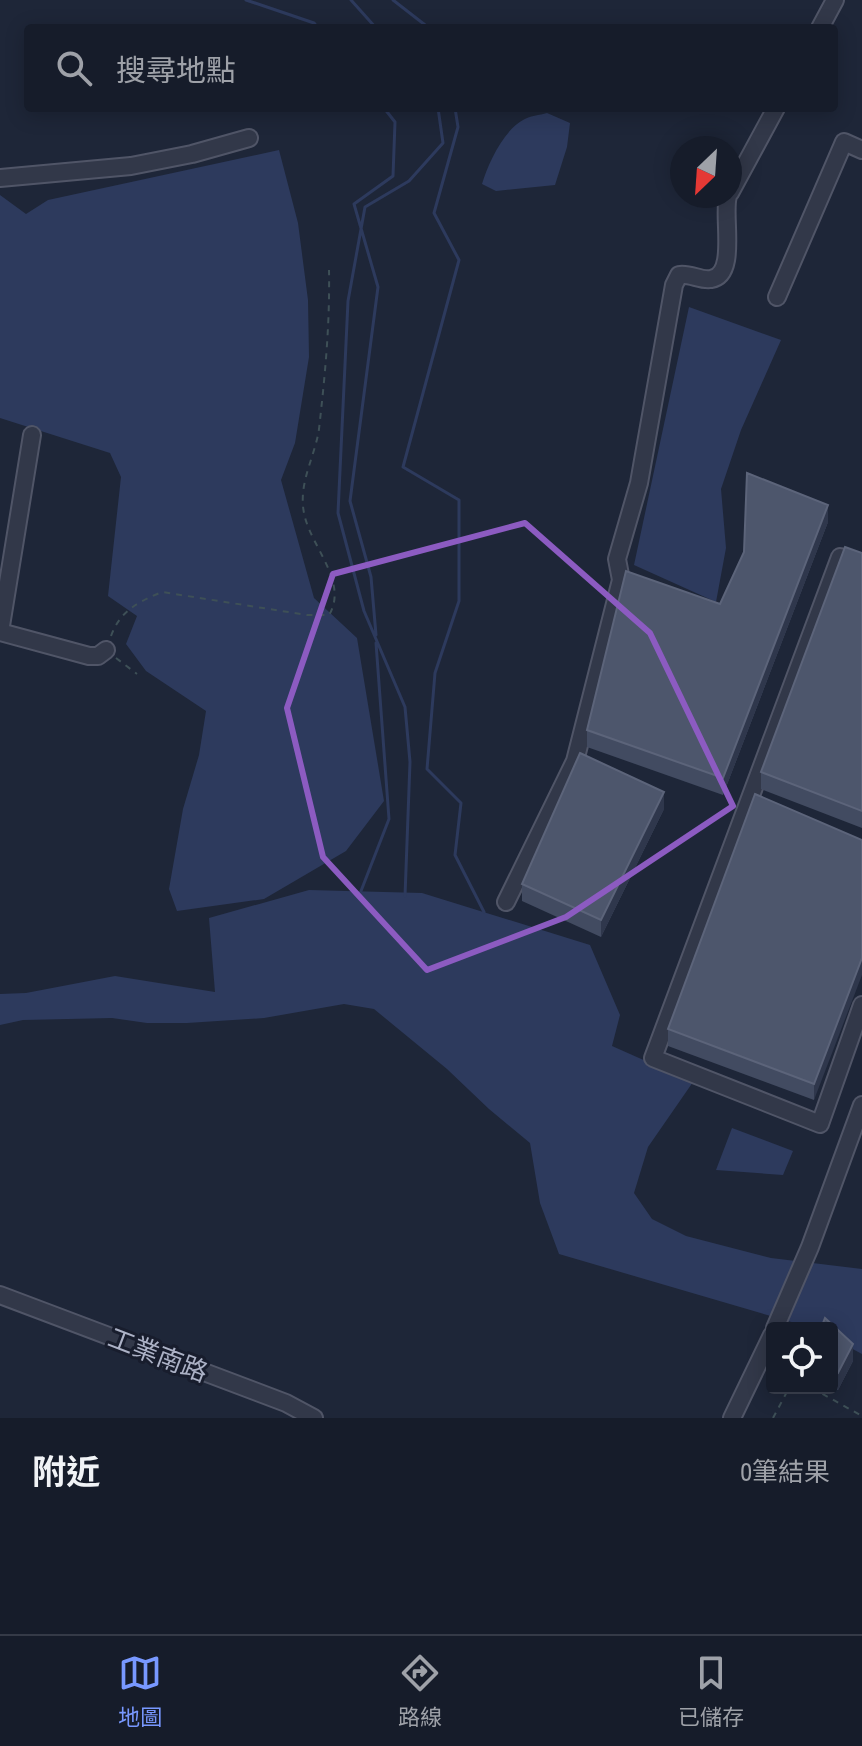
<!DOCTYPE html>
<html lang="zh-TW">
<meta charset="utf-8">
<style>
:root{--surface:#161c2a;--page:#232936;--text:#f1f3f6;--muted:#9ea1a8;--line:#353a47;--accent:#7898ff}
body{margin:0;font-family:"Archivo Narrow","Noto Sans TC",sans-serif;background:var(--page);color:var(--text)}
.controls{position:absolute;right:24px;bottom:24px;display:grid;overflow:hidden;border-radius:8px;box-shadow:0 4px 20px #0003}
.controls button{width:72px;height:72px;display:grid;place-items:center;padding:0;border:0;border-bottom:2px solid var(--line);background:var(--surface);color:var(--text);font:40px sans-serif}
.compass{position:absolute;left:670px;top:136px;width:72px;height:72px;border-radius:50%;background:var(--surface);box-shadow:0 4px 20px #0003;rotate:205deg}
.list{margin:0;padding:0;list-style:none}
h2{display:flex;justify-content:space-between;align-items:center;height:104px;margin:0;padding:0 32px;font-size:34px}
h2 small{font-size:26px;font-weight:400;color:var(--muted)}
.icon{flex:none;width:44px;height:44px;fill:none;stroke:currentColor;stroke-width:2;stroke-linecap:round;stroke-linejoin:round}
.map{position:relative;flex:none;width:862px;height:1418px;overflow:hidden}
.search{position:absolute;background:var(--surface);box-shadow:0 4px 20px #0003;left:24px;right:24px;top:24px;height:88px;display:flex;align-items:center;gap:20px;box-sizing:border-box;padding:0 28px;border-radius:8px;color:var(--muted);font-size:30px}
.sheet{height:216px;background:var(--surface)}
nav{display:flex;justify-content:space-around;align-items:center;box-sizing:border-box;height:112px;border-top:2px solid var(--line);background:var(--surface);font-size:22px;color:var(--muted)}
nav a{display:grid;justify-items:center;gap:4px}
nav .on{color:var(--accent)}
.map>svg:first-child{display:block}
.water{fill:#2d3a5d}
.lines{fill:none;stroke-linecap:round;stroke-linejoin:round}
.stream{stroke:#2d3a5d;stroke-width:3}
.minor-casing{stroke:#505567;stroke-width:20}
.path{stroke:#3e5057;stroke-width:2;stroke-dasharray:6 6;stroke-linecap:butt}
.minor{stroke:#323849;stroke-width:16}
.wall{fill:#424b61}
.shaded-wall{fill:#2f374c}
.building{fill:#4d566c;stroke:#5c647a;stroke-width:2}
.marked{fill:none;stroke:#8c5bc1;stroke-width:6;stroke-linejoin:round}
.labels{text-anchor:middle;stroke-width:6;stroke-linejoin:round;paint-order:stroke}
.street-label{font-size:26px;fill:#acb2c6;stroke:#181d2d}
</style>
<div class="map">
<svg width="862" height="1418" viewBox="0 0 862 1418">
<rect width="100%" height="100%" fill="#1e2638"/>
<!-- water -->
<path class="water" d="M547,113L570,123L567,147L555,185L496,191L482,184C488,164 503,131 523,120C529,116 540,115 547,113Z
M279,150L298,223L308,300L309,357L295,443L281,480L314,598L357,638L384,801L346,851L264,899L177,911L169,889L183,809L199,755L206,711L146,671L126,644L137,616L108,596L121,477L110,453L0,418V195L26,214L48,200Z
M689,307L781,340L741,430L721,489L726,548L716,602L634,565Z
M309,890L422,893L590,945L620,1015L612,1046L693,1082L648,1147L634,1193L652,1219L686,1236L771,1258L862,1269V1354L832,1338V1328H812L559,1254L540,1203L530,1143L489,1109L447,1069L374,1009L344,1004L264,1018L187,1023H147L112,1018L23,1020L0,1025V994L26,993L115,976L215,992L209,918Z
M732,1128L793,1151L783,1175L716,1170Z"/>
<g class="lines">
<!-- stream -->
<path class="stream" d="M246,0L314,23L318,28
M351,0L376,28
M393,0L429,28
M455,108L458,127L434,213L459,260L403,467L459,500V601L435,673L427,769L461,803L455,855L484,912
M376,635L371,577L350,501L378,287L354,204L393,176L395,122L384,108
M361,891L389,819L376,643
M405,896L410,762L405,707L364,611L338,513L348,301L365,207L409,181L443,143L438,108"/>
<!-- minor casing -->
<g class="minor-casing">
<path id="minor" d="M820,28L835,0
M0,178L131,166L192,154L249,138
M730,193L776,108
M777,297L844,142L862,150
M862,565L840,557L653,1058L820,1124L862,1005
M0,632L32,435
M0,632L89,656H98L106,650
M506,902L575,761L621,580L617,559L639,483L674,285L679,275C690,273 701,281 711,279C738,275 722,215 728,196
M0,1295L286,1403L314,1418
M775,1328L810,1247L862,1105
M732,1418L772,1335"/>
</g>
<!-- path -->
<path class="path" d="M111,636C120,611 138,602 162,592L307,615H329C349,582 310,546 304,513C298,483 315,457 319,429C325,376 330,324 329,270
M116,658L137,674
M812,1388L862,1416
M773,1418L789,1388"/>
<!-- minor -->
<use href="#minor" class="minor"/>
</g>
<!-- wall -->
<path class="wall" d="M828,522L723,795L587,747V730L720,604Z
M862,553V828L761,789V772Z
M664,809L601,937L522,901V884Z
M862,840L814,1100L668,1046V1029Z
M832,1328L853,1361L838,1390L832,1387Z"/>
<!-- shaded-wall -->
<path class="shaded-wall" d="M828,505V522L723,795V778Z
M664,792V809L601,937V920Z
M862,958V975L814,1100V1084Z
M853,1344V1361L838,1390V1373Z"/>
<!-- building -->
<path class="building" d="M747,473L828,505L723,778L587,730L626,571L720,604L744,552Z
M845,547L862,553V811L761,772Z
M580,753L664,792L601,920L522,884Z
M755,794L862,840V958L814,1084L668,1029Z
M825,1318L853,1344L838,1373L832,1370V1328H821Z"/>
<!-- marked area -->
<path class="marked" d="M525,523L650,633L733,806L566,917L427,970L323,857L287,708L333,574Z"/>
<g class="labels">
<!-- street labels -->
<g class="street-label">
<text transform="translate(158 1355) rotate(21)" y="9">工業南路</text>
</g>
</g>
</svg>
<div class="controls">
<button><svg class="icon" aria-label="locate" viewBox="0 0 24 24"><circle cx="12" cy="12" r="6"/><path d="M12 2v4M12 18v4M2 12h4M18 12h4"/></svg></button>
</div>
<svg class="compass" viewBox="-18 -18 36 36"><path d="M0-13l5 13h-10z" fill="#e53935"/><path d="M0 13l5-13h-10z" fill="#9ea1a8"/></svg>
<div class="search"><svg class="icon" aria-label="search" viewBox="0 0 24 24"><circle cx="10" cy="10" r="6"/><path d="M15 15l6 6"/></svg>搜尋地點</div>
</div>
<section class="sheet">
<h2>附近<small>0筆結果</small></h2>
<ul class="list">
</ul>
</section>
<nav>
<a class="on"><svg class="icon" aria-label="map" viewBox="0 0 24 24"><path d="M3 6l6-2 6 2 6-2v14l-6 2-6-2-6 2zM9 4v14M15 6v14"/></svg>地圖</a>
<a><svg class="icon" aria-label="directions" viewBox="0 0 24 24"><path d="M12 3l9 9-9 9-9-9zM9 14v-3h6M13 9l2 2-2 2"/></svg>路線</a>
<a><svg class="icon" aria-label="saved" viewBox="0 0 24 24"><path d="M7 4h10v16l-5-4-5 4z"/></svg>已儲存</a>
</nav>
